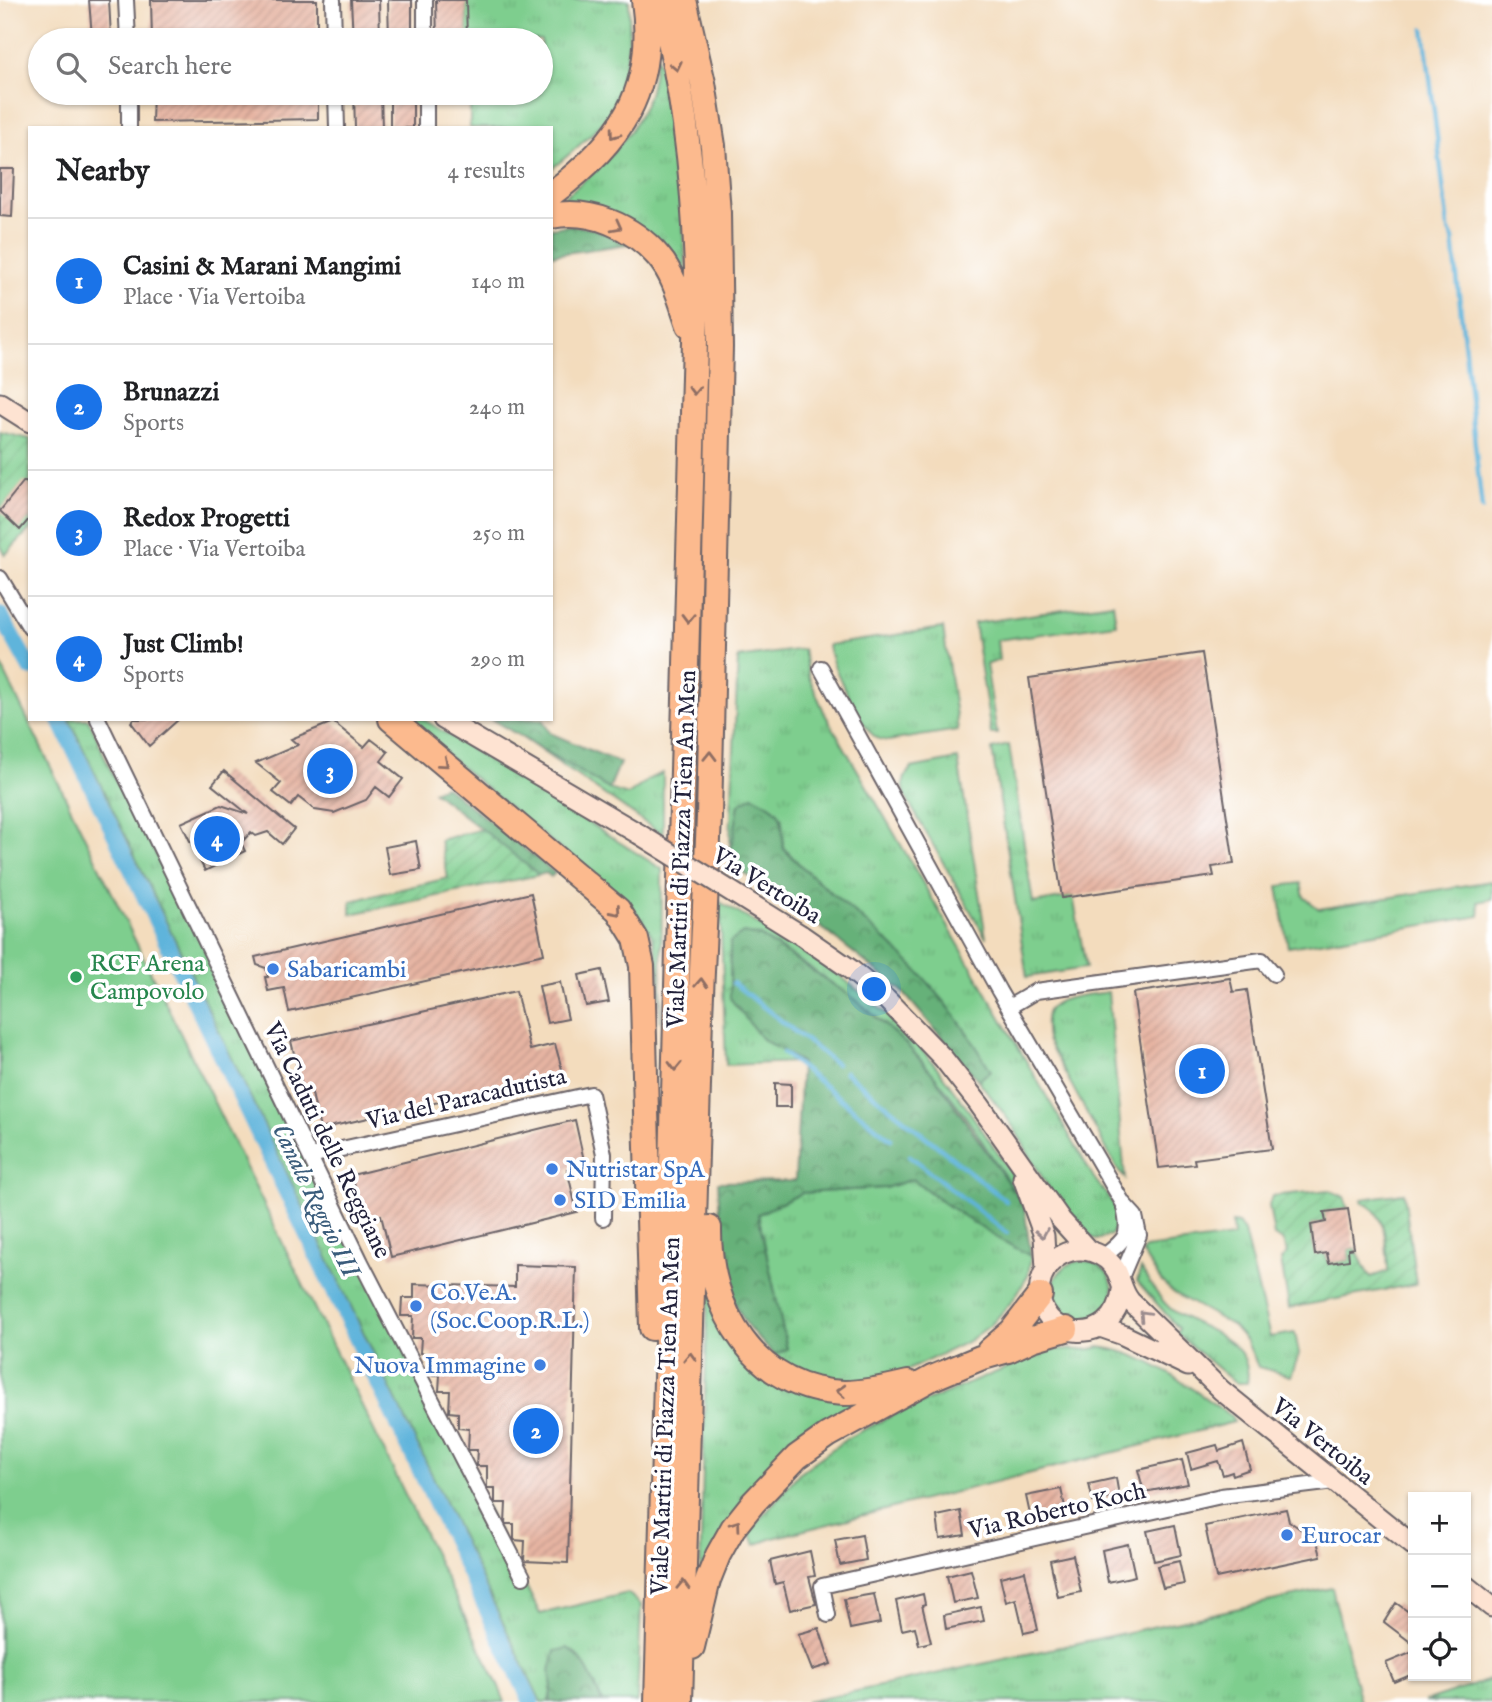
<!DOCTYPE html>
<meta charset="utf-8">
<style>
:root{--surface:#fff;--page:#f2f2f2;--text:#202124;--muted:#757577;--line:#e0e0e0;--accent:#1a73e8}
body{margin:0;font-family:"IM FELL English",serif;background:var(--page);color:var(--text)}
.controls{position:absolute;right:21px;bottom:21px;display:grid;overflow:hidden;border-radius:0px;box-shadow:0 2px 5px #0004}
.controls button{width:63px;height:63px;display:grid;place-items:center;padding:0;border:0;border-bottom:2px solid var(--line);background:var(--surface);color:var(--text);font:35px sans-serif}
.you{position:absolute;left:875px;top:990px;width:24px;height:24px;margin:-18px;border:5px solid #fff;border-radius:50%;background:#1a73e8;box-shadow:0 0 0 10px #1a73e833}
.badge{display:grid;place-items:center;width:46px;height:46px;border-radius:50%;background:var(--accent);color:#fff;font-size:23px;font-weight:700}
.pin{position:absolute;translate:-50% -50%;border:4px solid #fff;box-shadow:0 2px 7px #0006}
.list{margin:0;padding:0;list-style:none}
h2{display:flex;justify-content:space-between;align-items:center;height:91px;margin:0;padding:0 28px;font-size:30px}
h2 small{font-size:23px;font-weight:400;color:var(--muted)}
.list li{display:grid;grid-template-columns:46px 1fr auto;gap:21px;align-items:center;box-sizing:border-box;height:126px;padding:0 28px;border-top:2px solid var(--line)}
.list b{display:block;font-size:26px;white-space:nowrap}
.list p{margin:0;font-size:23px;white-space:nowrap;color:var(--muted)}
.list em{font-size:23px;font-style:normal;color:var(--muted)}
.icon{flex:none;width:38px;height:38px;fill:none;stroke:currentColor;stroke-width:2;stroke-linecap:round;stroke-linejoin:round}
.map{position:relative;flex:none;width:1492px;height:1702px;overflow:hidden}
.search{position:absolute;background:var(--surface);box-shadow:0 2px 5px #0004;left:28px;top:28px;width:525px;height:77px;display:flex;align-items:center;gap:18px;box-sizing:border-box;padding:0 24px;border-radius:38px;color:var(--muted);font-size:26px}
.panel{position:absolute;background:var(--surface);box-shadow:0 2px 5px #0004;left:28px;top:126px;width:525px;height:595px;border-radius:0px}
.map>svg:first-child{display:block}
.grass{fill:url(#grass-tufts);stroke:#507864;stroke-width:2}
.forest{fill:url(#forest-crowns);stroke:#446a5a;stroke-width:2}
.park{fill:#7ece8e;stroke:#507864;stroke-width:2}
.garden{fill:url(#garden-furrows);stroke:#507864;stroke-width:2}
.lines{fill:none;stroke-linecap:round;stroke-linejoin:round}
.stream{stroke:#5fb4db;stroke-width:4.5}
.canal{stroke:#5fb4db;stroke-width:16}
.building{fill:url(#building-hatch)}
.street-casing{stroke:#6b6368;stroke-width:18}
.secondary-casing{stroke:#6b6368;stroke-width:23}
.highway-casing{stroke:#6b6368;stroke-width:28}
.street{stroke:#fff;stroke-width:14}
.secondary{stroke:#fee3d2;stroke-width:19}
.highway{stroke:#fcba8e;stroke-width:24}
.secondary-bridge-casing{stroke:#6b6368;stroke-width:23;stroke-linecap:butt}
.secondary-bridge{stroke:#fee3d2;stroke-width:19}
.oneway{stroke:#8f6e64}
.oneway2{stroke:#9b8c8e}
.shop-dot{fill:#3f7fe0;stroke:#fff;stroke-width:2.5}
.leisure-dot{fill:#2e9e5b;stroke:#fff;stroke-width:2.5}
.labels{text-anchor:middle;stroke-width:7;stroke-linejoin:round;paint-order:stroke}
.street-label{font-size:24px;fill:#22223b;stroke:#fff}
.leisure-label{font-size:24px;fill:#27864d;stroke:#fff;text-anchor:start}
.shop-label{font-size:24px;fill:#366cbe;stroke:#fff;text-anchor:start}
.water-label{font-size:26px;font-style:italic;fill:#3a5c7b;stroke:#fff}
</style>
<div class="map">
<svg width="1492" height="1702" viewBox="0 0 1492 1702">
<defs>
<pattern id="grass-tufts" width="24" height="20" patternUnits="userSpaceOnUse" patternTransform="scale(1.75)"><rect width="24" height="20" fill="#7ece8e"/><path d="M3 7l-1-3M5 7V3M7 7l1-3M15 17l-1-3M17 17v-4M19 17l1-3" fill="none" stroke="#6db17b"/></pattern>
<pattern id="forest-crowns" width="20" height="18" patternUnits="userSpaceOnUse" patternTransform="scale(1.75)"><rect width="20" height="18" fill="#66b179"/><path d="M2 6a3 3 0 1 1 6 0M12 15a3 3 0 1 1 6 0" fill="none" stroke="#549064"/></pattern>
<pattern id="garden-furrows" width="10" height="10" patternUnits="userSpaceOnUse" patternTransform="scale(1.75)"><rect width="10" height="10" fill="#7ece8e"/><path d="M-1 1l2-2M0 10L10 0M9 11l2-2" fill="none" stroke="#6db17b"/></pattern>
<pattern id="building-hatch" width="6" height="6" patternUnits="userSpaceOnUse" patternTransform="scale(1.75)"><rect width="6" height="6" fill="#e6b4a2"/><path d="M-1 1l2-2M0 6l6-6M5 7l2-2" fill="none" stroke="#c59a8c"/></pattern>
</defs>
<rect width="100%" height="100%" fill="#fff"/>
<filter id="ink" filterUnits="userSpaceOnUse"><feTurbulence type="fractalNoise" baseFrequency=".0143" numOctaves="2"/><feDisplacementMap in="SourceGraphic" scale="14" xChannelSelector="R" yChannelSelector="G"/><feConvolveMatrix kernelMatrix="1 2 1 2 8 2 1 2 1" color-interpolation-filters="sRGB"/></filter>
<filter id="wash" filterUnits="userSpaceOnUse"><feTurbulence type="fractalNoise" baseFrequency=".00686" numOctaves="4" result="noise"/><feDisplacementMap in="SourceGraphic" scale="28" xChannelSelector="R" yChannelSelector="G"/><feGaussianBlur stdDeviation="1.57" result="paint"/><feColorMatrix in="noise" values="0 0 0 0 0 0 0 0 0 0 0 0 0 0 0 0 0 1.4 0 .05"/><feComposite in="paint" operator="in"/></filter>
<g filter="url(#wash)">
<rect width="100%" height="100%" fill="#f3dcbd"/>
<!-- grass -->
<path class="grass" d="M466,0H629C630,33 628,78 613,108C605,124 567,157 551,169V128H470V93H541V40H467Z
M656,53C678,130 683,211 687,290L668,254L551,207C592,176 629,145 648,97C653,83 654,67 656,53Z
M1113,603L1116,624L997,640L999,660L986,665L997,734H991L974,623Z
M943,628L958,730L888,741C887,741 878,739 877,738C862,730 830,662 828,645Z
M803,649L809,677L825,714L1094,1178L1114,1205L1120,1219L1111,1235L1097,1240C1063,1225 1034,1161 1014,1128C1003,1111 990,1096 978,1080L991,1071L944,1001L889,943L801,866L783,847L782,818L739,804L729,863L738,658Z
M69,719H88C103,746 109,778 130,801L181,906L210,949L310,1156L540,1614L628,1593L641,1605L637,1702H602L575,1653L550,1671L552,1687L549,1702H541Z
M403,719H423L662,869L661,1022C659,998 660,954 651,934C646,924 637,915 630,907Z
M521,737L609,789L628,795L651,778L663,773V835Z
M1009,745L1033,903L1073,896L1086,968L1027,977L992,749Z
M958,759L986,938L907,799C902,786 902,779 911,768Z
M1492,881V899L1478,902L1480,916L1288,947L1278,886L1301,883L1304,897L1319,909Z
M720,902L827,965L901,1026L936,1066L972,1115L1012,1174L1024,1206C994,1161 967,1114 932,1073C884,1015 823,975 760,936L730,943V998L762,1039L801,1062L726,1065Z
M1108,992L1125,1178L1119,1172L1047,1040C1046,1032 1044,1019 1048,1011C1058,995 1091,995 1108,992Z
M913,1179C952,1210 987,1234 1031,1256L1028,1276L1013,1300L992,1324L969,1341L887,1380L852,1383L824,1381L802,1373L774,1355L787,1349L758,1214L802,1193L885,1188Z
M1232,1223L1239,1224L1244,1232L1270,1337L1295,1333L1299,1354L1291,1376L1258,1367L1247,1342L1233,1326L1174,1293L1161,1281L1142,1252L1145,1248L1233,1237Z
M1053 1291a30 30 0 1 1 60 0a30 30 0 1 1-60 0Z
M1141,1269C1149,1282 1159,1299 1171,1309C1197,1330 1255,1337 1247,1383H1235L1177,1334L1179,1329L1137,1281Z
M708,1284L758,1372L891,1394L818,1431L700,1581Z
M1099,1347C1148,1352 1191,1389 1231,1416L1234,1422L773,1538L755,1545L750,1532L799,1473L849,1437L893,1415L1050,1350C1067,1347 1082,1353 1099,1347Z
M1332,1588L1360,1702H806Z
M1492,1679V1702H1424Z"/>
<!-- forest -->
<path class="forest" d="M570,225L595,229L629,244L551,255V228Z
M491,719H542L550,733L620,763L609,789Z
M445,786L555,873L551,877L546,873L539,875L433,791Z
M753,796C785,811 782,814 783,848C815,882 853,910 887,941C928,978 964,1023 991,1071L978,1080L902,991L803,913L729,863L739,804Z
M743,933L760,936L855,999L908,1046L933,1074L1024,1206L1031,1256C987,1234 952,1210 913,1179L885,1188L802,1193L758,1214L787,1349L774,1355C764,1344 753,1334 745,1322C719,1281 721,1229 718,1182L795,1181L801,1062L762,1039L730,998V942Z
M568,1648C586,1660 594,1684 602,1702H549L552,1687L550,1671L555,1651Z"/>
<!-- park -->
<path class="park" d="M0,663L499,1687L505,1702H0Z"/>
<!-- garden -->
<path class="garden" d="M0,432L30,439V529L5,555L0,544Z
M482,829L539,875L351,914V901L448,878L440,840Z
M1329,1190L1344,1197L1348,1209L1325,1212L1326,1222L1311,1225L1315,1254L1324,1253L1329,1263L1349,1260L1348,1249L1354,1248C1364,1258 1360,1265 1371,1277L1388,1271C1387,1250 1387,1211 1363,1203L1362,1199L1404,1193L1416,1284L1289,1308L1281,1260L1287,1253L1283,1241L1274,1236L1269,1205L1272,1196Z"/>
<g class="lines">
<!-- stream -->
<path class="stream" d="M1424,29L1448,227
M1449,231L1453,239L1482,509
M733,983L836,1064
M783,1053L891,1139
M845,1072L1006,1201
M910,1156L1007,1233"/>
<!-- canal -->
<path class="canal" d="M0,614L30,668
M59,719L531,1702"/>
</g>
<g id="blocks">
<!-- building -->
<path class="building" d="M89,0H109L111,37H92Z
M151,0H317V37L152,39Z
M351,0H379L380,40H353Z
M388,0H412V40H389Z
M436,0H466L467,40H437Z
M153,93H318V119L152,122Z
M354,93H381L382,128H355Z
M390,93H413V128H390Z
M0,169H14L12,217L0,216Z
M24,481L30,485V518L20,530L0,511Z
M1202,653L1234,864L1212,867L1214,876L1062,898L1029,678Z
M134,719H179L149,746L131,722Z
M333,722L364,747L371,739L388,752L381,761L403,779L389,797L376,787L366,800L334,813L315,810L298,797L291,806L273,792L281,783L256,763L298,745L291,739Z
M224,771L294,829L282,844L268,832L256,836L251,832L241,843L245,851L205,871L181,823L221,805L248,814L212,785Z
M416,841L421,870L390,875L385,847Z
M531,893L544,954L289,1012L284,988L268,991L265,977H268L266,968L257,965L255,957Z
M602,970L609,1002L586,1006L579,975Z
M1230,978L1233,992L1247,990L1272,1149L1194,1159L1195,1164L1159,1168L1133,993Z
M560,982L568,1019L547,1023L539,986Z
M516,991L530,1050L555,1044L563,1073L557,1074L558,1079L532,1086L531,1081L320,1129L310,1085L302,1087L291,1041Z
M775,1083L791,1084V1107H775Z
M575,1120L585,1165L567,1169L577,1212L391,1257L381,1215L363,1219L352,1175Z
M1348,1209L1354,1248L1348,1249L1349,1260L1329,1263L1327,1253L1315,1255L1311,1225L1326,1222L1324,1212Z
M515,1265L576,1267L568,1563L524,1561L525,1541L514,1540V1524H505L506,1503H495V1488H487V1466H476L477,1450H468L469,1429L458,1428V1413L449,1412L450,1391H439L440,1375H431L432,1354L420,1353L421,1338H412L413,1316H401L402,1298H414V1284L515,1287Z
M1243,1443L1250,1469L1233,1475L1232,1472L1223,1475L1218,1461L1191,1469L1187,1453L1217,1445L1219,1451Z
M1182,1460L1188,1484L1144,1492L1138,1470Z
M1116,1478L1119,1496L1093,1502L1089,1484Z
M1061,1489L1066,1511L1031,1519L1026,1496Z
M1286,1509L1289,1521L1317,1541L1321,1556L1216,1578L1205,1526Z
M961,1511L965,1535L940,1539L937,1516Z
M1175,1525L1181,1555L1154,1561L1147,1531Z
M862,1535L866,1560L840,1565L835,1540Z
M1128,1544L1135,1576L1108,1582L1102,1550Z
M810,1551L815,1576L809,1577L816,1604L790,1610L783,1582L775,1584L770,1561Z
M1073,1555L1081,1592L1058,1597L1050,1560Z
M1179,1561L1184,1584L1163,1588L1157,1566Z
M971,1570L978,1598L953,1603L947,1576Z
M1025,1571L1038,1630L1024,1633L1016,1599L1006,1602L1000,1577Z
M874,1594L880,1623L850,1629L844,1599Z
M923,1594L925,1604L922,1605L931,1642L919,1645L915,1627L902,1630L896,1601Z
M1396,1603L1413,1615V1644L1384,1622Z
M981,1607L984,1621L946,1629L944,1615Z
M819,1628L831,1664L812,1670L798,1634Z
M1413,1652V1674L1394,1682L1386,1663Z"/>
</g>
</g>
<g filter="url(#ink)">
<use href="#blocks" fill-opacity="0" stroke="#6b6368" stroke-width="2"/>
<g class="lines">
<!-- street casing -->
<g class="street-casing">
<path id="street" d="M126,0L128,40
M333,0L334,40
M425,0V40
M129,93V128
M336,93L337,128
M426,93V128
M0,578L30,628
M821,668L999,991L1123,1203L1135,1216L1139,1235L1120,1280
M98,719L361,1262L523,1577
M1009,1007L1036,991L1262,960L1274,974
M310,1156L591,1094L604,1154L603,1218
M1103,1257C1125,1239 1131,1237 1124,1208
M828,1615L822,1586L1221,1496L1334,1482"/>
</g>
<!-- secondary casing -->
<g class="secondary-casing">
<path id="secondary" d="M0,403L30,422
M443,719L639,834
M801,935L850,969L886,999L943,1058L979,1104L1061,1220L1088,1250
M1023,1178L1044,1236L1046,1269
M1122,1290C1115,1351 1034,1341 1040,1285C1042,1272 1050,1261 1061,1255C1081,1244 1106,1252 1117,1272C1122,1283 1122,1291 1130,1301L1221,1390L1413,1545
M1100,1327L1123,1335L1188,1366
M1466,1586L1492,1607"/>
</g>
<!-- highway casing -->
<g class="highway-casing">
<path id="highway" d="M551,194C620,143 657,90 644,0
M551,216C590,208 632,226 658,256C674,274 681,302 689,325
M391,719L618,910L636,939L642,966L652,1328
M709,1228C708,1309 754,1390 844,1393C865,1393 887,1388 908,1383
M989,1351L1012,1331L1040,1295
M692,1647L708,1580L718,1555L733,1528L753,1503L797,1457L828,1435L932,1378L980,1358L1008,1350L1032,1339L1066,1329
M657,1702L697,269C694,177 684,89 660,0
M680,1702L700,1016L709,817L720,347L718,213L713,146L703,83L684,0"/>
</g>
<!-- street -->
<use href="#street" class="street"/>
<!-- secondary -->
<use href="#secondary" class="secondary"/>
<!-- highway -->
<use href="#highway" class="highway"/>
<!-- secondary-bridge casing -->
<g class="secondary-bridge-casing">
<path id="secondary-bridge" d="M639,834L801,935"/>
</g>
<!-- secondary-bridge -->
<use href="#secondary-bridge" class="secondary-bridge"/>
</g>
<!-- one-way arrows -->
<defs><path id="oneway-chevron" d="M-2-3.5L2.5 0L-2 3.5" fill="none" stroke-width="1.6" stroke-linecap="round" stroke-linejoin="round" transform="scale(1.75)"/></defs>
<g class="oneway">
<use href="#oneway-chevron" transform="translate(676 66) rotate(78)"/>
<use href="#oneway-chevron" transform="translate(614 134) rotate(126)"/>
<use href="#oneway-chevron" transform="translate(617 226) rotate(28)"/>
<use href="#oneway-chevron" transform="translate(694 390) rotate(91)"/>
<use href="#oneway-chevron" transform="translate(688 618) rotate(91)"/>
<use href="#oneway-chevron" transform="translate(710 756) rotate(-89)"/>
<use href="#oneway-chevron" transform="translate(444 763) rotate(40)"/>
<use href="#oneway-chevron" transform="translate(616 911) rotate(49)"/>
<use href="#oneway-chevron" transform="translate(701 983) rotate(-87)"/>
<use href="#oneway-chevron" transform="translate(675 1066) rotate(91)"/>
<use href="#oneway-chevron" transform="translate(690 1357) rotate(-88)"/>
<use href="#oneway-chevron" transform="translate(841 1391) rotate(-177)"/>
<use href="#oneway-chevron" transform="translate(736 1525) rotate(-54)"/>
<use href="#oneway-chevron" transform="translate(683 1585) rotate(-88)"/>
</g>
<g class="oneway2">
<use href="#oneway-chevron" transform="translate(1042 1233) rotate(80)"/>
<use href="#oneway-chevron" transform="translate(1144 1315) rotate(-133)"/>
</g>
</g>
<!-- markers -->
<g class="shop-dot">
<circle cx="273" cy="969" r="7"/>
<circle cx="552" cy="1169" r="7"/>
<circle cx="560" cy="1200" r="7"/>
<circle cx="416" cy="1306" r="7"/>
<circle cx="540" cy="1365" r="7"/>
<circle cx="1287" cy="1535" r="7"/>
</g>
<circle class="leisure-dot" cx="76" cy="977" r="7"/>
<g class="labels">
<!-- street labels -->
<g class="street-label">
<text transform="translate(681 849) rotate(-88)" y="8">Viale Martiri di Piazza Tien An Men</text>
<text transform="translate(767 885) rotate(32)" y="8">Via Vertoiba</text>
<text transform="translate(466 1098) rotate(-13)" y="8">Via del Paracadutista</text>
<text transform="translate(328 1140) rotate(64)" y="8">Via Caduti delle Reggiane</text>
<text transform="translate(665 1416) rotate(-88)" y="8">Viale Martiri di Piazza Tien An Men</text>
<text transform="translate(1323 1441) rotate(39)" y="8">Via Vertoiba</text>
<text transform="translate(1057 1510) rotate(-13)" y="8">Via Roberto Koch</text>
</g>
<!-- leisure labels -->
<g class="leisure-label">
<text x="90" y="971">RCF Arena<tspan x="90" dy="28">Campovolo</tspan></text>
</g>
<!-- shop labels -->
<g class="shop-label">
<text x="287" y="977">Sabaricambi</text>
<text x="566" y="1177">Nutristar SpA</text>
<text x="574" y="1208">SID Emilia</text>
<text x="430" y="1300">Co.Ve.A.<tspan x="430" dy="28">(Soc.Coop.R.L.)</tspan></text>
<text x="526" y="1373" text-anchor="end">Nuova Immagine</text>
<text x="1301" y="1543">Eurocar</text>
</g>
<!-- water labels -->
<g class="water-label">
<text transform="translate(317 1200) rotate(64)" y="9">Canale Reggio III</text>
</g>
</g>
</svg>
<div class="controls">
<button>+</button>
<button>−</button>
<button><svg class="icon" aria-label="locate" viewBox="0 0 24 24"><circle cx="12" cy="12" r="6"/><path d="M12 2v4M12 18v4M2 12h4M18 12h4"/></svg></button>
</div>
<div class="you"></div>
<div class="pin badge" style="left:1202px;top:1071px">1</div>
<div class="pin badge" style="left:536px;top:1431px">2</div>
<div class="pin badge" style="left:330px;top:771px">3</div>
<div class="pin badge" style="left:217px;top:839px">4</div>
<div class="search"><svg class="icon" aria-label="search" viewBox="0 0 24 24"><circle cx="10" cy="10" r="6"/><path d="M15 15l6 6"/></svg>Search here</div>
<section class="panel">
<h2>Nearby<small>4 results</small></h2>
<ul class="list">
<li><span class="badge">1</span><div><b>Casini &amp; Marani Mangimi</b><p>Place · Via Vertoiba</p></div><em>140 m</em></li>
<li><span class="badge">2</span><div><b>Brunazzi</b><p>Sports</p></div><em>240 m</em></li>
<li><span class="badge">3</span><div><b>Redox Progetti</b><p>Place · Via Vertoiba</p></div><em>250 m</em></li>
<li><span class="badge">4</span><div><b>Just Climb!</b><p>Sports</p></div><em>290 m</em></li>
</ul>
</section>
</div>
